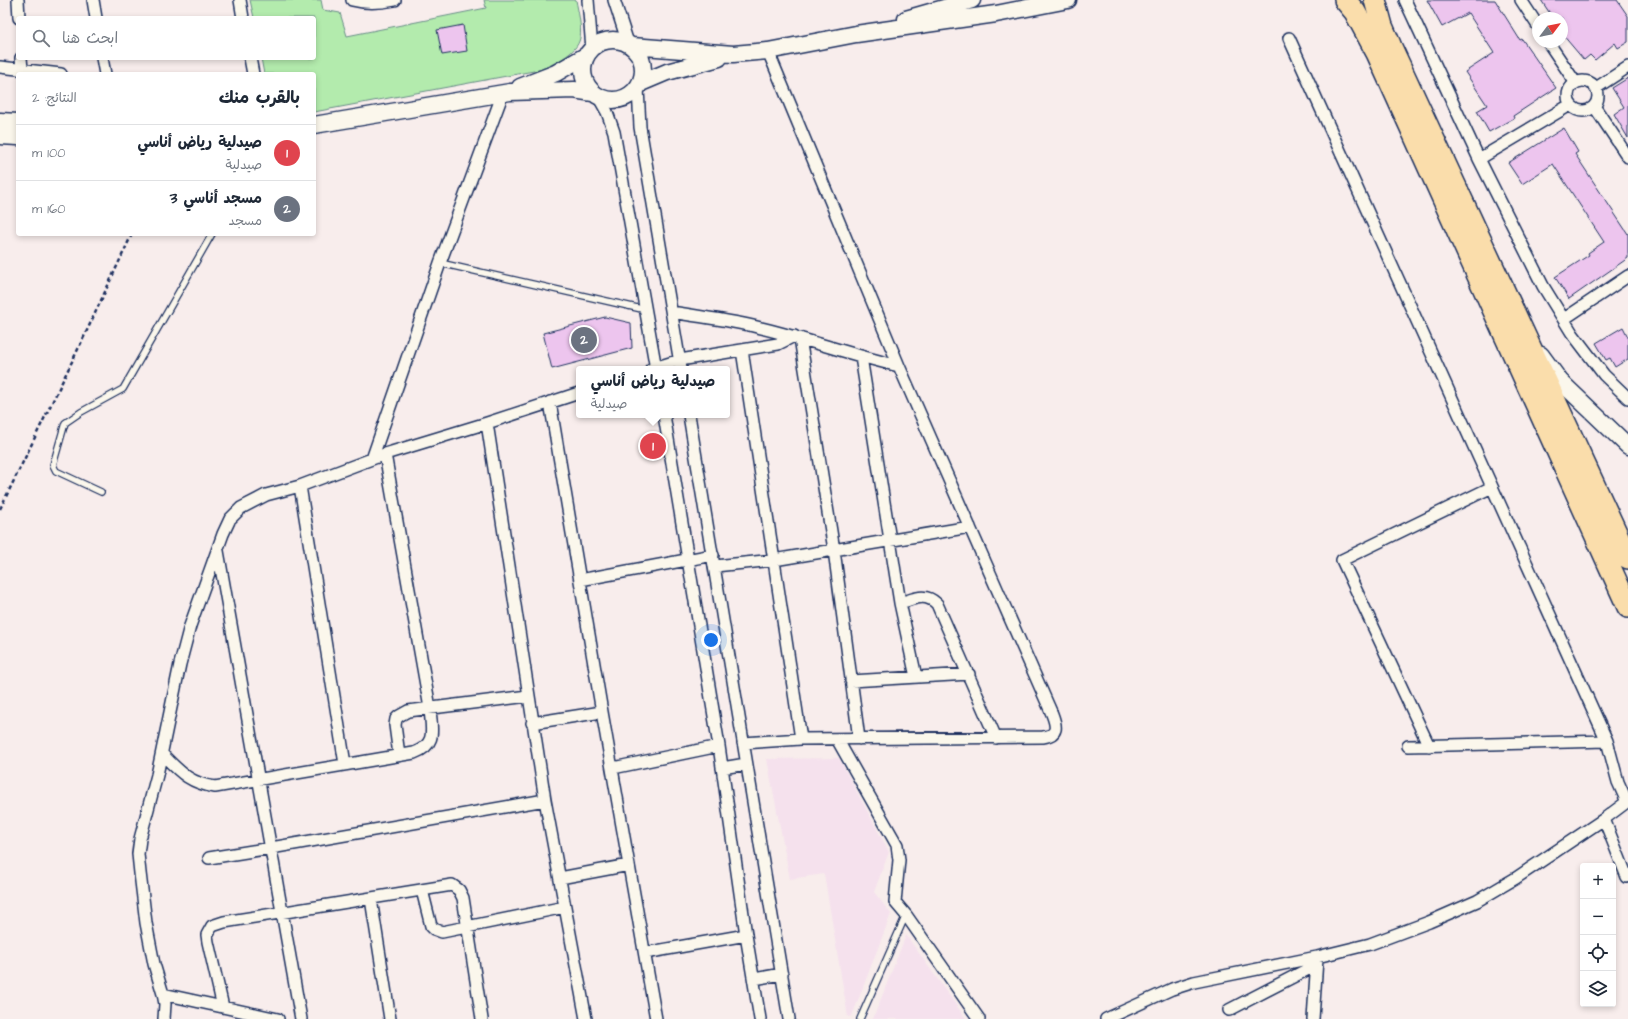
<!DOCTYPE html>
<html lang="ar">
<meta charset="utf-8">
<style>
:root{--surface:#fff;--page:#f2f2f3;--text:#1f2937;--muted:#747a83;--line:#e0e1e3;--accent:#0f766e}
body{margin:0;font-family:"Architects Daughter","Playpen Sans Arabic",sans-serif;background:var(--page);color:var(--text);direction:rtl}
.controls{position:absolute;right:12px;bottom:12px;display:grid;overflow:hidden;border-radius:4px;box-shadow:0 2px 6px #0003}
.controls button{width:36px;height:36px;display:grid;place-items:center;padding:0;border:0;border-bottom:1px solid var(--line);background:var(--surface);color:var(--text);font:20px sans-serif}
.compass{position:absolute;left:1532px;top:12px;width:36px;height:36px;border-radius:50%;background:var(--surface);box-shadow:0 2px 6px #0003;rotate:58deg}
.you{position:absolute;left:711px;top:640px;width:14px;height:14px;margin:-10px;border:3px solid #fff;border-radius:50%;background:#1a73e8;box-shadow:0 0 0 6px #1a73e833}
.badge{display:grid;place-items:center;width:26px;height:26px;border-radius:50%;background:var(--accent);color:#fff;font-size:13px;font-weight:700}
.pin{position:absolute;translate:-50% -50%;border:2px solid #fff;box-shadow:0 1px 4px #0006}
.popup{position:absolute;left:576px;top:366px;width:154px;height:52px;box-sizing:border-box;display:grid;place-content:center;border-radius:4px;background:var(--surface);filter:drop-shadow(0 1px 3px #0005);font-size:13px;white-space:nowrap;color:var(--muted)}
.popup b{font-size:15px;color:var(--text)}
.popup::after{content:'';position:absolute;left:50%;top:100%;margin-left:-8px;border:8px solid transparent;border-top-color:var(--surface)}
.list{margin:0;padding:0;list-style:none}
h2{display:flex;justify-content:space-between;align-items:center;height:52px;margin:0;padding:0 16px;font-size:17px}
h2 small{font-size:13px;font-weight:400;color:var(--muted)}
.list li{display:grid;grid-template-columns:26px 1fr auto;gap:12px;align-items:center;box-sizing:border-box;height:56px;padding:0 16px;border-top:1px solid var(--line)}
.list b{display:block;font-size:15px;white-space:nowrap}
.list p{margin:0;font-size:13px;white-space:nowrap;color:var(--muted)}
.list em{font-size:13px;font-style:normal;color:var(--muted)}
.icon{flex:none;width:22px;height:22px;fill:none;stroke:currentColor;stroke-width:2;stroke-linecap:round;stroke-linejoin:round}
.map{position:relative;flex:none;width:1628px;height:1019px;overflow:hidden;direction:ltr}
.search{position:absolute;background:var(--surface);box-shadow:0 2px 6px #0003;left:16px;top:16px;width:300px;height:44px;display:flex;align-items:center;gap:10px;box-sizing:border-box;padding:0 14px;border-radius:4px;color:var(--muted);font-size:15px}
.panel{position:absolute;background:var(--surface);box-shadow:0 2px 6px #0003;left:16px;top:72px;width:300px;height:164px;border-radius:4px;direction:rtl}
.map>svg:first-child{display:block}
.built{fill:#f5e1ed}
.green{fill:#b3ebad;stroke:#678d86}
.building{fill:#edc5ee;stroke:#1b2f5e}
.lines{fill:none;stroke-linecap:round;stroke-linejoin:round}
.lane-casing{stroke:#1b2f5e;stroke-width:8}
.street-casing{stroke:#1b2f5e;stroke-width:14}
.secondary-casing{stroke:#1b2f5e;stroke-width:19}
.highway-casing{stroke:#1b2f5e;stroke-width:24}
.path{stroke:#1b2f5e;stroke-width:2.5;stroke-dasharray:4 3;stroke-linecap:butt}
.lane{stroke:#fbf7ec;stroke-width:5.5}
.street{stroke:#fbf7ec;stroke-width:11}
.secondary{stroke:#fbf7ec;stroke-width:16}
.highway{stroke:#faddab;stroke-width:21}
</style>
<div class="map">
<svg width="1628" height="1019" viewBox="0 0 1628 1019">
<rect width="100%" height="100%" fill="#f8edec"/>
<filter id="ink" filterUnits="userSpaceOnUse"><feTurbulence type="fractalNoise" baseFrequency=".025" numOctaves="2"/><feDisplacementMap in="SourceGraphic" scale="8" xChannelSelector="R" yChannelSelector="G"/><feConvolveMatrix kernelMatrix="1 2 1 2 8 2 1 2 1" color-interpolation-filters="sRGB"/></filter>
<g filter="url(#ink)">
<!-- built -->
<path class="built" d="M839,758L889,852L874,892L891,914L852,1016L848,1017L824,874L790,879L767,759Z
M906,935L966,1019H873Z"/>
<!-- green -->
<path class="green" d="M250,0H321L323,10L340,13L347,36L486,8L484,0H576C578,12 582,25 580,38C577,54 552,65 539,70L314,112V74H264L261,58H314V18H254Z"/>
<!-- building -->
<path class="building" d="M1427,0H1495L1520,40L1522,39L1556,88L1513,116L1514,118L1489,132L1477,111L1487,105L1465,72L1494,53L1468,13L1442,27Z
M1541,0H1617L1628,16V42L1618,48L1615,43L1595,60L1590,55L1584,60L1562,34V18H1553Z
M463,25L467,51L442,55L437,30Z
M1628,78V138L1614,114L1624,107L1612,88Z
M1564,128L1578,152L1575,154L1628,234V258L1569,299L1555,277L1589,255L1588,253L1604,242L1553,164L1522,184L1508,163Z
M605,317L631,323L632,348L552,369L543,333Z
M1623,327L1628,337V359L1615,367L1610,358L1606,360L1596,343Z"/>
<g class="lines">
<!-- lane casing -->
<g class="lane-casing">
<path id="lane" d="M440,263L646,310
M101,492L56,471L53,465L65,423L81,412L123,389L212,234
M860,1019L906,915"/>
</g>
<!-- street casing -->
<g class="street-casing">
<path id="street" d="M18,0L19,18
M93,0L96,18
M240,0L243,18
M352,0C367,4 380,3 395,0
M588,0L592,49
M614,0L628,43
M1405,0L1479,159L1543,286L1572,333L1604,375L1628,398
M1521,0L1538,26
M1289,38L1607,741L1618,782L1627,802
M1548,42L1575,82
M21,58L22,69
M102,58L105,74
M250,58L253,74
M0,67L61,74
M1568 96a15 15 0 1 1 30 0a15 15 0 1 1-30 0Z
M638,88L640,127L681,369
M1596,88L1628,67
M598,96L607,112L614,132L656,369
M1594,106L1628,157
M1479,159L1570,105
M672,312C700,317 729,320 757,327C805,338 851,355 899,366
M1564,319L1628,276
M800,338L834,550L859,739
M742,350L801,739
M861,357L900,603L916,677
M651,369L680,360L778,344L794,336
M550,402L602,712L656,1019
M664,415L719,746L746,935L760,1019
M689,415L789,1019
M487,423L545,800L586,1019
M372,459L440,263L503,93
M300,486L345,764
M218,551L301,1019
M715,566L774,560L970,527
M580,580L713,555
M900,603C914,599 925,592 937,604L996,738
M851,681L969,674
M532,723L602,712
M837,739L897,845L899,860L895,902L906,915L979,1019
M743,743L801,739L1043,737C1058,735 1057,727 1052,714L899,366L768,51
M1408,746L1607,741
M1429,746L1342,560L1492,487
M162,754C180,772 189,783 215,787L414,753C438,744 431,729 430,708L385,454
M399,755L395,725L396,719L399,716L408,711L528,696
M613,768L719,746
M722,768L746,764
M1604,819L1627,877
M209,858L271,848L545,800
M560,878L629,865
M422,890L431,926L434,929L442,932L565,907
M371,899L390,1019
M645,953L746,935
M754,979L782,974
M163,994L278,1019
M223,1007L208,942L207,935L212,926L224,922L452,885L459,890L463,898L482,1019
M1229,1010L1316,965
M164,1019L165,1004L163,994L154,964L146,923L140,873L138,854L140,839L157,775L180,664L190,626L223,534L230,519L241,508L266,495L300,486L385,454L487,423L579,393
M1106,1019L1172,989L1194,982L1317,957L1370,944L1429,922L1477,901L1516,878L1604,819L1628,801
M1313,1019L1317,959"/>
</g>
<!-- secondary casing -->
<g class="secondary-casing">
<path id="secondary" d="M906,19L972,0
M583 70a30 30 0 1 1 60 0a30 30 0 1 1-60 0Z
M632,46L733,54L768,51L856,34L996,14L1068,0
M641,83L667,72L719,58
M520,87L556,73L587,55
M0,121L18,122
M314,125L510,92L574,90L593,93
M0,136L18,137
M1541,355L1560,381L1628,446"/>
</g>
<!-- highway casing -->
<g class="highway-casing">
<path id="highway" d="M1345,0L1355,12L1377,53L1628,607
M1375,0L1382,26L1391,47L1628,558"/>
</g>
<!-- path -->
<path class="path" d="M0,509L83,339L132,234"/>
<!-- lane -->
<use href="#lane" class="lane"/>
<!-- street -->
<use href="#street" class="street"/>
<!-- secondary -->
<use href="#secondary" class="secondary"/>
<!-- highway -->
<use href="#highway" class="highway"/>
</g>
</g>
</svg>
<div class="controls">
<button>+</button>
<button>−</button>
<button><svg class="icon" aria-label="locate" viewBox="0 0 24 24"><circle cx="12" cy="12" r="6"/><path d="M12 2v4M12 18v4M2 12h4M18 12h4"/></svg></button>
<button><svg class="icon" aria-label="layers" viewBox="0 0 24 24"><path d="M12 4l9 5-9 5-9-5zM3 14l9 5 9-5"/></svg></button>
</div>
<svg class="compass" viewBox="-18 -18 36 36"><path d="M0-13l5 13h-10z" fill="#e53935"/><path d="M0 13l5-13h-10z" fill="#747a83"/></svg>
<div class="you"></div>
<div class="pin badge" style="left:653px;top:446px;background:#e0444e">1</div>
<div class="popup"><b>صيدلية رياض أناسي</b>صيدلية</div>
<div class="pin badge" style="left:584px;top:340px;background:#6b7280">2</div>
<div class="search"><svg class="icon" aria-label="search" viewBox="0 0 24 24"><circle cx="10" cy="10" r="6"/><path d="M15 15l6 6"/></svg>ابحث هنا</div>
<section class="panel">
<h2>بالقرب منك<small>النتائج: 2</small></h2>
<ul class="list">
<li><span class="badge" style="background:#e0444e">1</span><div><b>صيدلية رياض أناسي</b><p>صيدلية</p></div><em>100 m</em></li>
<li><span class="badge" style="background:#6b7280">2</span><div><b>مسجد أناسي 3</b><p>مسجد</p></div><em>160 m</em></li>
</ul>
</section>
</div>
